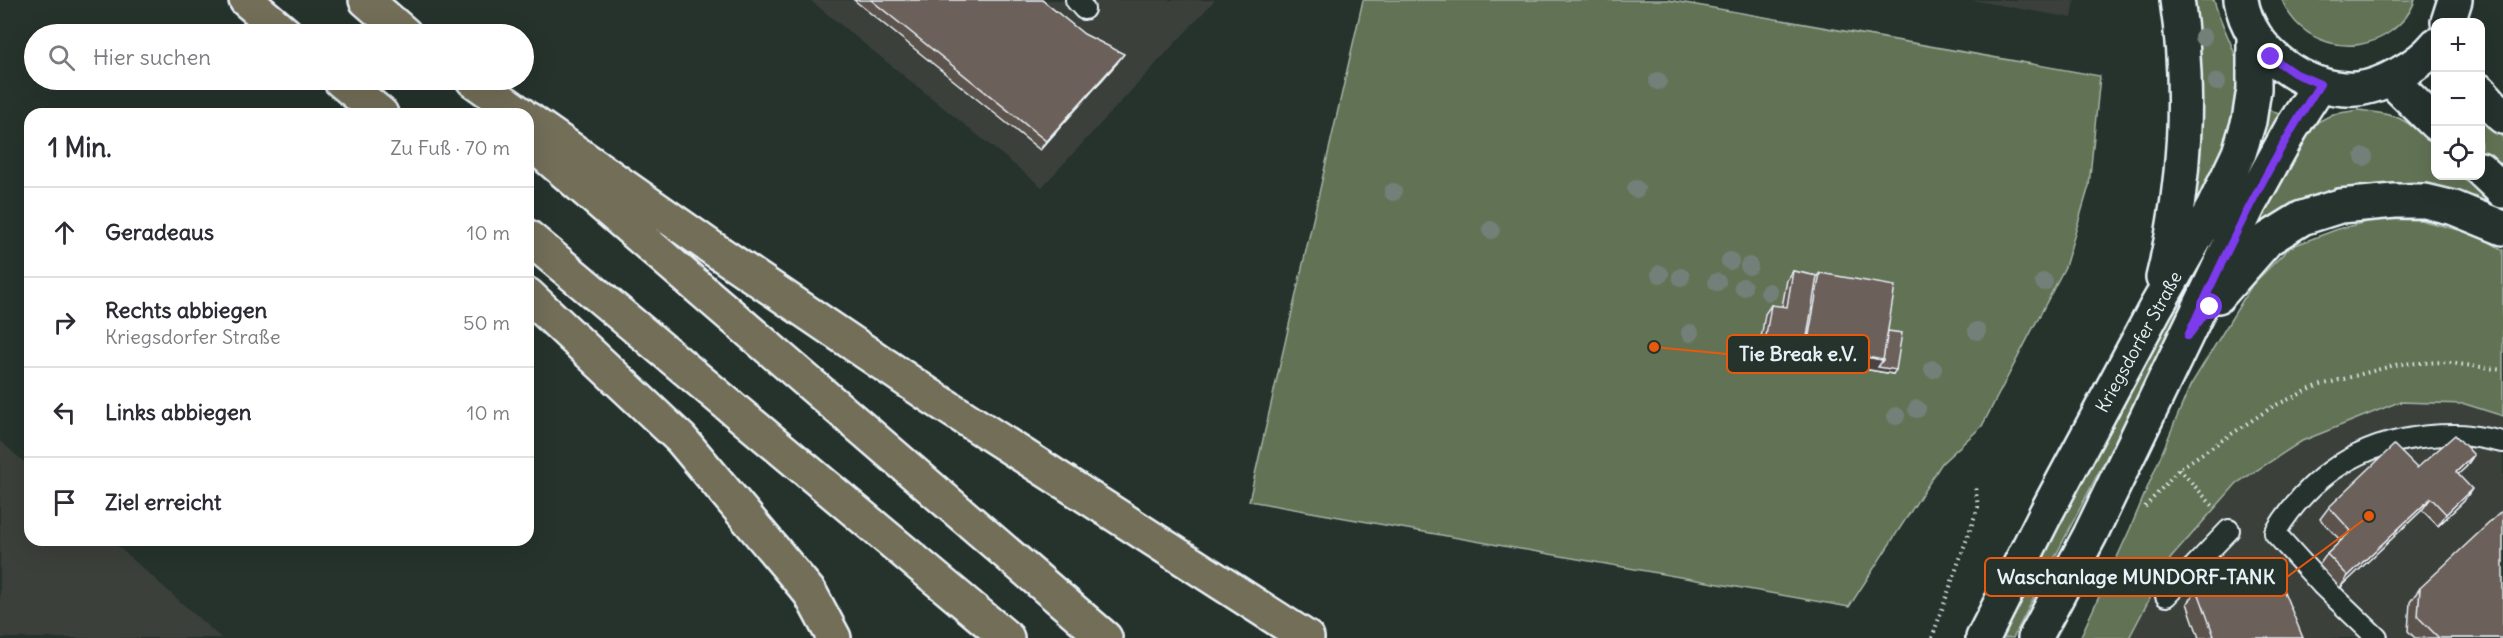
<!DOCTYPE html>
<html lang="de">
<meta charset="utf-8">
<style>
:root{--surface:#fff;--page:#f7f7f7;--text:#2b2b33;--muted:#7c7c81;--line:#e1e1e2}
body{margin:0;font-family:Delius,sans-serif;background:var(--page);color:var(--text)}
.controls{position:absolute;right:18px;top:18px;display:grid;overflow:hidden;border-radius:12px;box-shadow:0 6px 24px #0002}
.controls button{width:54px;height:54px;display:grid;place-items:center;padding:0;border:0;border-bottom:2px solid var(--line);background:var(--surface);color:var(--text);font:30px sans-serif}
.stop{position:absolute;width:18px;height:18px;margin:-14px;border:4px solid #7c3aed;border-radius:50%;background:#fff}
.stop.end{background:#7c3aed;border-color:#fff;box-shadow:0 2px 6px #0008}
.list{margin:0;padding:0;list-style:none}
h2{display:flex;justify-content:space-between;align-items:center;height:78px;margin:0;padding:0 24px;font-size:26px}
h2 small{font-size:20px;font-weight:400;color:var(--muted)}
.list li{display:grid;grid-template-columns:39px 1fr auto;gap:18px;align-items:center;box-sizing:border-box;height:90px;padding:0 24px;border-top:2px solid var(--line)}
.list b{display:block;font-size:22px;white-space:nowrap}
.list p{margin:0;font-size:20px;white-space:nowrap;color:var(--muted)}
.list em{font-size:20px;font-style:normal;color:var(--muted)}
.icon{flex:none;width:33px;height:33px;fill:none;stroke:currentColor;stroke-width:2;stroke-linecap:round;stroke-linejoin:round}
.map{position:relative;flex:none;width:2503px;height:638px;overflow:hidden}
.search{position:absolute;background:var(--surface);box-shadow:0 6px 24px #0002;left:24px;top:24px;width:510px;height:66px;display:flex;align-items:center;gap:15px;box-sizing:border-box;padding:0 21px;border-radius:33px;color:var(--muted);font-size:22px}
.panel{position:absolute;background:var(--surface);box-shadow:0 6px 24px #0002;left:24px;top:108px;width:510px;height:438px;border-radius:18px}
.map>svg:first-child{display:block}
.built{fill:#3b403a}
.green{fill:#627355;stroke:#a5b2a6;stroke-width:1.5}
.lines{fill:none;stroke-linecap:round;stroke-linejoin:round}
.lane-casing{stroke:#e8f1f8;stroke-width:24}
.secondary-casing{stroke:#e8f1f8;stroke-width:38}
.highway-casing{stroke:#e8f1f8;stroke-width:38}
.path{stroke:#e8f1f8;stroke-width:4;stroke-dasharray:1.5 4.5;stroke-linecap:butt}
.lane{stroke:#26332d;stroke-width:20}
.secondary{stroke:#26332d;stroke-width:33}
.highway{stroke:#726e59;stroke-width:33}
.tree{fill:#738079}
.wall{fill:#5d534d;stroke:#e8f1f8;stroke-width:1.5}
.shaded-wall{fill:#4c433f;stroke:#e8f1f8;stroke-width:1.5}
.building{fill:#6c605a;stroke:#e8f1f8;stroke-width:1.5}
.route{stroke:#7c3aed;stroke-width:8}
.labels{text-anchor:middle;stroke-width:4.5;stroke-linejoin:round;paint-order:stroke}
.street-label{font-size:18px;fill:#e8f1f8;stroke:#26332d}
.leader{fill:none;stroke:#e8590c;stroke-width:2}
.callout-dot{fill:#e8590c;stroke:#26332d;stroke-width:2}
.callout{fill:#26332d;stroke:#e8590c;stroke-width:2}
.callout-label{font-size:20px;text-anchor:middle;font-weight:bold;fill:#e8f1f8}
</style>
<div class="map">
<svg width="2503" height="638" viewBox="0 0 2503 638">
<rect width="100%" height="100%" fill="#26332d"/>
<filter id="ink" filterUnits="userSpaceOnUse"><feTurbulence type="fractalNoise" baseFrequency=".0167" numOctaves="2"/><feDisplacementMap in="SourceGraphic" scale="12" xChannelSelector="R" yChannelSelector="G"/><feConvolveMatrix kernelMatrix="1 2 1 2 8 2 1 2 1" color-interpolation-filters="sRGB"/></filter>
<g filter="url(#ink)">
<!-- built -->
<path class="built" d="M810,0H1215L1042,187Z
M1972,0H2075L2072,18Z
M2399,402L2465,404L2503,416V638H2129L2171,558L2237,483L2302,441Z
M0,441L30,467V540H111L221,638H0Z"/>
<!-- green -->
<path class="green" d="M1363,0H1668L2100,76L2089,186L2065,267L1982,426L1942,463L1849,607L1249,501Z
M2190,0H2214C2220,25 2235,45 2239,70C2247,114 2205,191 2188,233Z
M2282,0H2415C2411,13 2401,24 2390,32C2352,59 2299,43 2282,0Z
M2266,108L2283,116L2013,638H1999L2242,178Z
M2359,110C2402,115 2404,118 2435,147L2436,176H2466L2502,209H2496L2462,193L2414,182L2356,186L2311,200L2243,247L2310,126L2333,114Z
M2480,113L2503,138V179L2481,156Z
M2378,219L2420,220L2478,235L2503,250V416L2465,404L2399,402L2302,441L2237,483L2171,558L2129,638H2080L2130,529L2190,386L2252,285L2290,247L2338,229Z"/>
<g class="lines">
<!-- lane casing -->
<g class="lane-casing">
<path id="lane" d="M1076,0L1084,9
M2330,578L2322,585L2377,638
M2322,585L2275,533C2316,465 2378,434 2457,435C2472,435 2488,439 2503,442
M2166,596L2229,530"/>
</g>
<!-- secondary casing -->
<g class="secondary-casing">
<path id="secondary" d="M2241,0C2249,51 2305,92 2356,89C2382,87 2420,65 2436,45
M2448,22L2455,0
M2390,79L2436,124
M2480,91L2503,117
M2480,169L2503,191
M2163,278C2185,189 2191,91 2177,0
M2218,296L2268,239L2302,218L2340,206L2395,201H2425L2454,208L2503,228
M1983,638L2046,513L2155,309L2213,208L2239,153L2249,121L2254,89V35
M2035,638L2090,535L2249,205L2291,129L2320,84"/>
</g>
<!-- highway casing -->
<g class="highway-casing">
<path id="highway" d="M246,0L286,34
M366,0L405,34
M340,80L381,114
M473,80L521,114
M528,119L712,248L929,395L1307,638
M538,149L1105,638
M528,237L1007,638
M528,295L681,439L810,593L834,638"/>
</g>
<!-- path -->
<path class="path" d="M2179,469L2213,506
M2145,507L2179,469L2272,407L2317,386L2399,364L2443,362L2503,370
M1932,638L1978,507L1975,484"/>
<!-- lane -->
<use href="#lane" class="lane"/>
<!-- secondary -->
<use href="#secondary" class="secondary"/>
<!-- highway -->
<use href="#highway" class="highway"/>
</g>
<!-- trees -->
<g class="tree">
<circle cx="2203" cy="37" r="9"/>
<circle cx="1658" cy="81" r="9"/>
<circle cx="2217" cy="82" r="9"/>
<circle cx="2364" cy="157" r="9"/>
<circle cx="1636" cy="189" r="9"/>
<circle cx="1393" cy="192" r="9"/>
<circle cx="1491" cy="230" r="9"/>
<circle cx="1730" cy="261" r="9"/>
<circle cx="1749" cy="266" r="9"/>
<circle cx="1660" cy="274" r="9"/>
<circle cx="1681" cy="277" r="9"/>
<circle cx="1717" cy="282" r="9"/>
<circle cx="2044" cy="282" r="9"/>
<circle cx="1743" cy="287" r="9"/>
<circle cx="1769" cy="292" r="9"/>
<circle cx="1977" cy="331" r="9"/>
<circle cx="1690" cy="333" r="9"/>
<circle cx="1933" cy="369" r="9"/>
<circle cx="1917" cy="409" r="9"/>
<circle cx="1896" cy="416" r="9"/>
</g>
<!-- wall -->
<path class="wall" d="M854,0H1042L1117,63L1040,150Z
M1793,271L1817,276L1820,273L1888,331L1893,374L1759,351L1765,314L1771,305L1782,307L1787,280Z
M2466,467L2458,474L2464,501L2438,526L2422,510L2340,588L2319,565L2327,554L2341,541L2320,519L2329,507L2417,468Z
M2420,588L2503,638H2415L2408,631L2410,602Z
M2197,589L2303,638H2199L2187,603Z"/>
<!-- shaded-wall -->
<path class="shaded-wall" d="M1124,54L1117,63L1040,150L1046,141Z
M1765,342L1805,349L1807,346L1883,360L1896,370L1893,374L1759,351Z
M2474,455L2466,467L2448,484L2456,472Z
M2472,489L2464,501L2438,526L2446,514Z
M2431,498L2422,510L2340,588L2348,576Z"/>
<!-- building -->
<path class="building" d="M871,0H1042L1084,34L1124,54L1046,141Z
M1793,271L1817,276L1805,349L1765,342L1771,305L1787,307Z
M1820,273L1895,286L1883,360L1807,346Z
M1888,331L1902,333L1896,370L1878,367L1883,360Z
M2455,435L2474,455L2456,472L2472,489L2446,514L2431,498L2348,576L2327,554L2351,531L2329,507L2394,445L2417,468Z
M2503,510V638H2439L2418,617L2420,588Z
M2271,560L2303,638H2209L2214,636L2197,589Z"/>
</g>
<g class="lines" filter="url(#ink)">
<!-- route -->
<path class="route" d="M2210,307L2188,336C2227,249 2268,164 2320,84L2294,73L2271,57"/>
</g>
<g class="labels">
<!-- street labels -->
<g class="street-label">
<text transform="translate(2139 342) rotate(-61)" y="6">Kriegsdorfer Straße</text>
</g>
</g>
<!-- callouts -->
<path class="leader" d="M1654 347L1727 354M2369 516L2287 577"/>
<g class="callout-dot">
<circle cx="1654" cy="347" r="6"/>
<circle cx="2369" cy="516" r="6"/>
</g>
<g class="callout">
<rect x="1727" y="335" width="142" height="38" rx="6"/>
<rect x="1985" y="558" width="302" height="38" rx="6"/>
</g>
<g class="callout-label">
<text x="1798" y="361">Tie Break e.V.</text>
<text x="2136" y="584">Waschanlage MUNDORF-TANK</text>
</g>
</svg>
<div class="controls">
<button>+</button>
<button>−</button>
<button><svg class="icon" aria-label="locate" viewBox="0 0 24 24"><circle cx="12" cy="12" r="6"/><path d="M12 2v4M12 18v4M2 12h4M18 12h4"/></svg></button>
</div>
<div class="stop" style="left:2210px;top:307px"></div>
<div class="stop end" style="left:2271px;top:57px"></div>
<div class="search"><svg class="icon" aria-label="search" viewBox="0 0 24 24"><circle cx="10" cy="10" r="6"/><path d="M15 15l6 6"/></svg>Hier suchen</div>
<section class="panel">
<h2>1 Min.<small>Zu Fuß · 70 m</small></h2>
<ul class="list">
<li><svg class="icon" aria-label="ahead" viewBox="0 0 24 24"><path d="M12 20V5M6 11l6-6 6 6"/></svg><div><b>Geradeaus</b></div><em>10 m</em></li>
<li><svg class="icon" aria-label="right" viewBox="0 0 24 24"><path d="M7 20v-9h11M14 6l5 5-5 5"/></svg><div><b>Rechts abbiegen</b><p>Kriegsdorfer Straße</p></div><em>50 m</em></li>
<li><svg class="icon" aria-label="left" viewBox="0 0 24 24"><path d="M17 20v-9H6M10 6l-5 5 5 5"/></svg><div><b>Links abbiegen</b></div><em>10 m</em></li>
<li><svg class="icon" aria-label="arrive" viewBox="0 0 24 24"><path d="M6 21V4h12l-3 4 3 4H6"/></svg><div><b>Ziel erreicht</b></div></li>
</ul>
</section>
</div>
